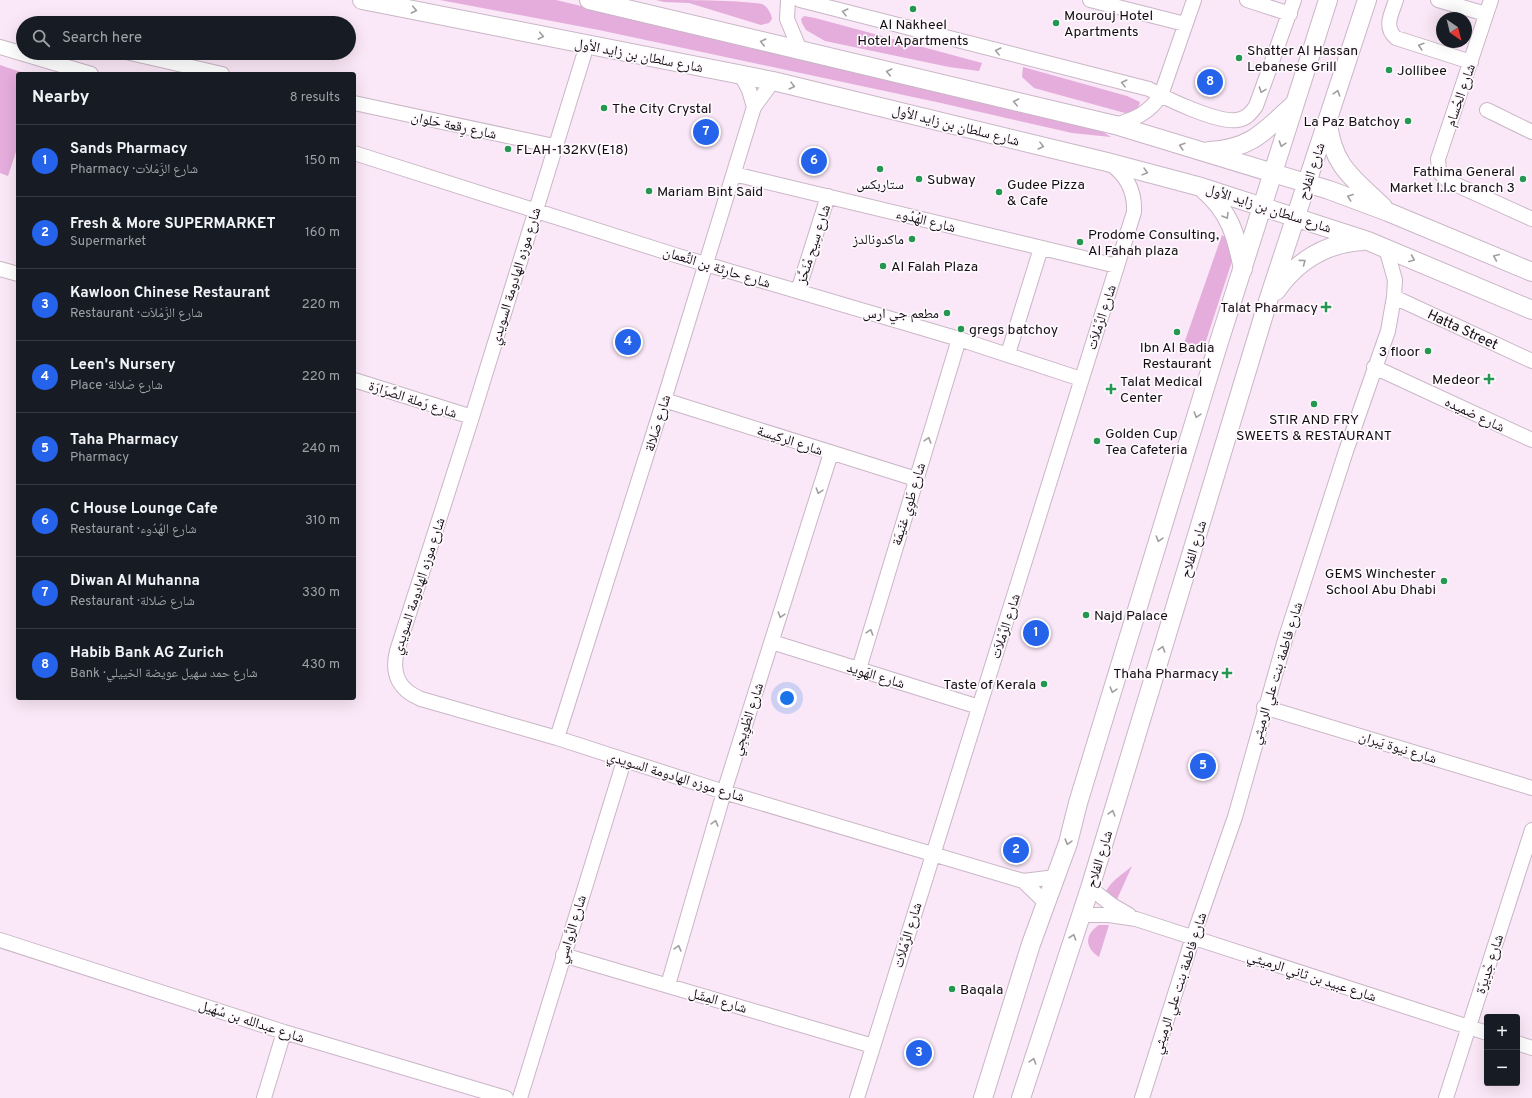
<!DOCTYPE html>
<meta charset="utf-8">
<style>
:root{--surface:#171b24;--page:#20242c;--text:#f1f3f6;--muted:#9ea1a6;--line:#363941;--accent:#2563eb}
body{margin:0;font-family:Overpass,"Noto Naskh Arabic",sans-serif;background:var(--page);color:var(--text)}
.controls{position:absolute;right:12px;bottom:12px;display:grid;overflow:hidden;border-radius:4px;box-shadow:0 4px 16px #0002}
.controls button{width:36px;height:36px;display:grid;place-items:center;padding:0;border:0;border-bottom:1px solid var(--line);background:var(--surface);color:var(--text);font:20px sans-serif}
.compass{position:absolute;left:1436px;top:12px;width:36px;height:36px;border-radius:50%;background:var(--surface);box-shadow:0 4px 16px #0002;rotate:145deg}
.you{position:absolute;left:787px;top:698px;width:14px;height:14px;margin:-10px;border:3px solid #fff;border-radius:50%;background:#1a73e8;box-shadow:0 0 0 6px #1a73e833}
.badge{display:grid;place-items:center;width:26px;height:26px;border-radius:50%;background:var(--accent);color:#fff;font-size:13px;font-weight:700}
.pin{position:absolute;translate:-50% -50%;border:2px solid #fff;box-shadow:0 1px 4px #0006}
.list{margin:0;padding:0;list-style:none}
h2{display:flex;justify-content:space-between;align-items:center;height:52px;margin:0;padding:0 16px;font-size:17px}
h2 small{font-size:13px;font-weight:400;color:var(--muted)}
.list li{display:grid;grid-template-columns:26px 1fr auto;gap:12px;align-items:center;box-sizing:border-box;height:72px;padding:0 16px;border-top:1px solid var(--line)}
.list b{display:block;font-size:15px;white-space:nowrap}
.list p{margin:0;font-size:13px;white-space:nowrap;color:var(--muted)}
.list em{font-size:13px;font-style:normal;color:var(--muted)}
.icon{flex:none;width:22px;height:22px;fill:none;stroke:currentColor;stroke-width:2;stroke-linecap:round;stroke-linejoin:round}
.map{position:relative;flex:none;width:1532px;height:1098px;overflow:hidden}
.search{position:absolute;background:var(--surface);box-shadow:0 4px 16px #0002;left:16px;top:16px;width:340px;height:44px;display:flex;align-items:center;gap:10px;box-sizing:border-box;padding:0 14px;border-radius:22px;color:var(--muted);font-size:15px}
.panel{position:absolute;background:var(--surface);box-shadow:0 4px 16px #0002;left:16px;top:72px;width:340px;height:628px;border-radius:4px}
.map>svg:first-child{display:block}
.green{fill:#e4addc}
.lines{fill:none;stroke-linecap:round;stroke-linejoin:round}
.minor-casing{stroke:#c9b6c6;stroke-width:16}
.major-casing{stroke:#c9b6c6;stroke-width:20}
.minor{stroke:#fff;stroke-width:14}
.major{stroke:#fff;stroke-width:18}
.oneway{stroke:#a19ea0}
.poi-dot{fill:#259751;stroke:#fdf9fd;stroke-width:1.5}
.labels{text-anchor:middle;stroke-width:3.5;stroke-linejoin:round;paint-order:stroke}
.poi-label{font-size:14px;fill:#130d12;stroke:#fdf9fd;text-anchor:start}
.street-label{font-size:14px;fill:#130d12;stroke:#fdf9fd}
</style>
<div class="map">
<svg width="1532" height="1098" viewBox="0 0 1532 1098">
<rect width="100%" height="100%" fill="#fae7f7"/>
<!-- green -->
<path class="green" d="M440,0H556L1100,130L1111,137L1072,133L941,103L599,30Z
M656,0C683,0 739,0 762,4C768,7 771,13 772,19L769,23L761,25L689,3L664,2Z
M804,16L815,18L982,63L979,71L949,67L825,41L806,30L802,23L801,19Z
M0,65L27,74H18V146L8,176L0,173Z
M1023,67L1127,96L1140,102L1137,112L1125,113L1034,88L1022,77Z
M1222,235L1230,241L1235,252L1205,344L1180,355Z
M1132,866L1114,906L1102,899C1110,881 1118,878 1132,866Z
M1099,925H1109L1099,957C1085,948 1084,935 1099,925Z"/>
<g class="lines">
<!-- minor casing -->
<g class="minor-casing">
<path id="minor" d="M788,0L787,19L800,50
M800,0L1149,89C1167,99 1217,123 1237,120C1246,119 1251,113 1256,106L1294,0
M1090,0L1185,24
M1247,0L1290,14
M1396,0C1392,13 1383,27 1396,38L1471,62
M1438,0L1486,14
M1491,0L1438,159L1439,172L1448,181L1532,219
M587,45L472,417L397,651C391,674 399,690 421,699L557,738L724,792L1023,881L1056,877
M0,47L91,74
M130,53L222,74
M741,75L749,90L754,107
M354,103L554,146
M1487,110L1532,132
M1115,125C1135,119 1149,113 1161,95L1194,0
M354,153L675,255L959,339L1081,379
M734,174L1117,266
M0,269L18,274
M798,291L828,196
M1394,297L1532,361
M1008,354L1041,248
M1374,367L1532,440
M354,380L472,417
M664,400L916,479
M772,642L979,707
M859,669L959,339
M1264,707L1532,788
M557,738L664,400L754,107L773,81
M1023,881L1047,904
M1090,888L1112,905L1129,915
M1081,915H1109L1136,919L1487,1033
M0,940L284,1032L506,1098
M563,955L873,1046
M668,985L724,792L831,453
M1517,1043L1532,1048
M264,1098L284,1032
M520,1098L624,761
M857,1098L1134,212C1135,191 1127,175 1109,163
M1142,1098L1193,937L1235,817L1285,640L1346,451L1388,331L1394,297L1395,280L1386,248
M1446,1098L1532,830"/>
</g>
<!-- major casing -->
<g class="major-casing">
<path id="major" d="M362,0L773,81L1107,162L1201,187L1368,241L1532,310
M589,0L1115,125L1329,190L1388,212L1532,272
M1328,123C1333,167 1353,178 1383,207
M1209,151C1251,149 1265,131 1294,104
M1203,189C1230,212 1236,235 1243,269
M1276,291C1297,261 1325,243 1363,241
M983,1098L1031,944L1068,843L1078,803L1218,345L1328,0
M1021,1098L1090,888L1268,301L1367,0"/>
</g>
<!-- minor -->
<use href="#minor" class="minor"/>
<!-- major -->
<use href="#major" class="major"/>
</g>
<!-- one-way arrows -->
<defs><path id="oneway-chevron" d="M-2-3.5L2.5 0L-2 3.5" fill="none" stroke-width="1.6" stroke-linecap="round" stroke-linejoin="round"/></defs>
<g class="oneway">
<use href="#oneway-chevron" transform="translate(414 10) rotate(11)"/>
<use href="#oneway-chevron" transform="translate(845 12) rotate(-166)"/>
<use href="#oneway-chevron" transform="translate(541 36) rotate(11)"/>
<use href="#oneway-chevron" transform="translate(763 42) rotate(-167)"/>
<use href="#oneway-chevron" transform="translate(1421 46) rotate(-163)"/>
<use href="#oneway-chevron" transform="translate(998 51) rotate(-166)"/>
<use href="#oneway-chevron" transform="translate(889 72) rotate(-167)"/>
<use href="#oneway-chevron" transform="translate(1124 83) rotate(-166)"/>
<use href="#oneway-chevron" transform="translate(792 86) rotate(14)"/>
<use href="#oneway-chevron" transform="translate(1262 90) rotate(110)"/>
<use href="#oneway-chevron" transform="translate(1337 93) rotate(-72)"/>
<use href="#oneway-chevron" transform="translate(1016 102) rotate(-167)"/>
<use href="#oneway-chevron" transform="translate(1282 144) rotate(107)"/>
<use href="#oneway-chevron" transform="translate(1041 146) rotate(14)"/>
<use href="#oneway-chevron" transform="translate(1182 146) rotate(-163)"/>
<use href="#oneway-chevron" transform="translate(1145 172) rotate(15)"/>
<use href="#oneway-chevron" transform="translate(1350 197) rotate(-160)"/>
<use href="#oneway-chevron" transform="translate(1226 216) rotate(59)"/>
<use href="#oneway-chevron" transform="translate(1496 257) rotate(-157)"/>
<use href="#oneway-chevron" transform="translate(1412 259) rotate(23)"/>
<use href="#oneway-chevron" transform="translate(1303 262) rotate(-37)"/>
<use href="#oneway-chevron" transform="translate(1197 415) rotate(107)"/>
<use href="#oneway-chevron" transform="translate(928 440) rotate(-73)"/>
<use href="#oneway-chevron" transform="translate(819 491) rotate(107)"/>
<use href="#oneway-chevron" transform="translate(1159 539) rotate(107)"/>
<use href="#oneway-chevron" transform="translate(781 615) rotate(107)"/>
<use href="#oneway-chevron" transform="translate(870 632) rotate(-73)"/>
<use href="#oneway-chevron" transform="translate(1162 649) rotate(-73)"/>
<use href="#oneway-chevron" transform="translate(1113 690) rotate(107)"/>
<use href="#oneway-chevron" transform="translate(1112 813) rotate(-74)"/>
<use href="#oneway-chevron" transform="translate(715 823) rotate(-74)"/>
<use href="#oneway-chevron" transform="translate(1068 842) rotate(106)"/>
<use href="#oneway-chevron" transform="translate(1073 937) rotate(-71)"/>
<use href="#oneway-chevron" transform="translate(678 948) rotate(-74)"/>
<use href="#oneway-chevron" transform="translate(1033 1061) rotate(-72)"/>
</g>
<!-- markers -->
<g class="poi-dot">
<circle cx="913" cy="9" r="4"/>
<circle cx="1056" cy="23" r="4"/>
<circle cx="1239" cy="58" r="4"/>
<circle cx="1389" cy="70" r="4"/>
<circle cx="604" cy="108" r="4"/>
<circle cx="1408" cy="121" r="4"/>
<circle cx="508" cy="149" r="4"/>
<circle cx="880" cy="169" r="4"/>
<circle cx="919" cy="179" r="4"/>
<circle cx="1523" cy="179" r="4"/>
<circle cx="649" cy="191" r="4"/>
<circle cx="999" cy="192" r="4"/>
<circle cx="912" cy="239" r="4"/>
<circle cx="1080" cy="242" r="4"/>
<circle cx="883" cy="266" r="4"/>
<path d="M1324 301h4v4h4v4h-4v4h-4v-4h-4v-4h4z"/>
<circle cx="947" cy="313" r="4"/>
<circle cx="961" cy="329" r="4"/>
<circle cx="1177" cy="332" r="4"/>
<circle cx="1428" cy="351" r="4"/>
<path d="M1487 373h4v4h4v4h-4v4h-4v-4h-4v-4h4z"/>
<path d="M1109 383h4v4h4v4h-4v4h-4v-4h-4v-4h4z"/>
<circle cx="1314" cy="404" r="4"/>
<circle cx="1097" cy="441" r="4"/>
<circle cx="1444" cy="581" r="4"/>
<circle cx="1086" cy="615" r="4"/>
<path d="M1225 667h4v4h4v4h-4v4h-4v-4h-4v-4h4z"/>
<circle cx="1044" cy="684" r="4"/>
<circle cx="952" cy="989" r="4"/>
</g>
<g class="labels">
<!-- poi labels -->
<g class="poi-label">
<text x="1064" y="20">Mourouj Hotel<tspan x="1064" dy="16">Apartments</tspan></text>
<text x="913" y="29" text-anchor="middle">Al Nakheel<tspan x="913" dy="16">Hotel Apartments</tspan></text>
<text x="1247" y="55">Shatter Al Hassan<tspan x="1247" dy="16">Lebanese Grill</tspan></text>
<text x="1397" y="75">Jollibee</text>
<text x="612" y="113">The City Crystal</text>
<text x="1400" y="126" text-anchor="end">La Paz Batchoy</text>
<text x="516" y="154">FLAH-132KV(E18)</text>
<text x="1515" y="176" text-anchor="end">Fathima General<tspan x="1515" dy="16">Market l.l.c branch 3</tspan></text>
<text x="927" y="184">Subway</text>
<text x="880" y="189" text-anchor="middle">ستاربكس</text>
<text x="1007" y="189">Gudee Pizza<tspan x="1007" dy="16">&amp; Cafe</tspan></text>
<text x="657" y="196">Mariam Bint Said</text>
<text x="1088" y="239">Prodome Consulting,<tspan x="1088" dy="16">Al Fahah plaza</tspan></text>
<text x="904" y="244" text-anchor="end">ماكدونالدز</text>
<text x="891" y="271">Al Falah Plaza</text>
<text x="1318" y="312" text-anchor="end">Talat Pharmacy</text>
<text x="939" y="318" text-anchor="end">مطعم جي ارس</text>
<text x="969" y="334">gregs batchoy</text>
<text x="1177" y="352" text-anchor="middle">Ibn Al Badia<tspan x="1177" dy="16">Restaurant</tspan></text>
<text x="1420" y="356" text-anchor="end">3 floor</text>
<text x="1480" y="384" text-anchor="end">Medeor</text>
<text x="1120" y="386">Talat Medical<tspan x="1120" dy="16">Center</tspan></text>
<text x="1314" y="424" text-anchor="middle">STIR AND FRY<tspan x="1314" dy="16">SWEETS &amp; RESTAURANT</tspan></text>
<text x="1105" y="438">Golden Cup<tspan x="1105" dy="16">Tea Cafeteria</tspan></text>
<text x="1436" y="578" text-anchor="end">GEMS Winchester<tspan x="1436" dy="16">School Abu Dhabi</tspan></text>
<text x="1094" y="620">Najd Palace</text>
<text x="1219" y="678" text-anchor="end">Thaha Pharmacy</text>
<text x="1036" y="689" text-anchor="end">Taste of Kerala</text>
<text x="960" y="994">Baqala</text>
</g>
<!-- street labels -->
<g class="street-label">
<text transform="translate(639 55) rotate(11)" y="5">شارع سلطان بن زايد الأول</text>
<text transform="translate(1460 95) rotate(-71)" y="5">شارع الحُسام</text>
<text transform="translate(454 125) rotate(12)" y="5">شارع رِقعة حَلوان</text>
<text transform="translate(956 125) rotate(14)" y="5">شارع سلطان بن زايد الأول</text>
<text transform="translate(1311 171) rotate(-72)" y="5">شارع الفلاح</text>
<text transform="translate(1269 208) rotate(18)" y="5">شارع سلطان بن زايد الأول</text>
<text transform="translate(926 220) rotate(14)" y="5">شارع الهُدُوء</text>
<text transform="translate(813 244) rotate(-72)" y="5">شارع سِيح مْنَحَّز</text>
<text transform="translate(717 267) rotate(17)" y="5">شارع حارِثة بن النُّعمان</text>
<text transform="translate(515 276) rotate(-73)" y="5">شارع موزه الهادومة السويدي</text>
<text transform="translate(1101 317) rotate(-72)" y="5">شارع الرَّمْلاَت</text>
<text transform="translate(1463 329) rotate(25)" y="5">Hatta Street</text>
<text transform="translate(413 399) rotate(18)" y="5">شارع رَملة الصَّرَارَة</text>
<text transform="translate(1475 414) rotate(25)" y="5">شارع ضميده</text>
<text transform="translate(657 423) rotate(-73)" y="5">شارع صَلالة</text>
<text transform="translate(790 440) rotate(18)" y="5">شارع الركيسة</text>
<text transform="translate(908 504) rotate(-73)" y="5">شارع طَوِي غنَيمَة</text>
<text transform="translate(1193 549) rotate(-73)" y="5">شارع الفلاح</text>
<text transform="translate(418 586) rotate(-72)" y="5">شارع موزه الهادومة السويدي</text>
<text transform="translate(1005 626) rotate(-72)" y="5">شارع الرَّمْلاَت</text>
<text transform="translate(1276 673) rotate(-73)" y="5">شارع فاطمة بنت علي الرميثي</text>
<text transform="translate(876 675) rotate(17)" y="5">شارع الهَوِيد</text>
<text transform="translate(747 719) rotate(-72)" y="5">شارع الطْوِيجِي</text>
<text transform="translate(1398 747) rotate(17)" y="5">شارع نيوة يَبران</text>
<text transform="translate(676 776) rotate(17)" y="5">شارع موزه الهادومة السويدي</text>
<text transform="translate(1099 859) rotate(-73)" y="5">شارع الفلاح</text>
<text transform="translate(571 929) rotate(-73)" y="5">شارع الرَّواسِي</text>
<text transform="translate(907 935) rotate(-73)" y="5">شارع الرَّمْلاَت</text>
<text transform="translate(1489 964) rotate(-72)" y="5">شارع جْدِيرَة</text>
<text transform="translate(1312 976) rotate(18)" y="5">شارع عبيد بن ثاني الرميثي</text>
<text transform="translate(1179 983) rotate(-72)" y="5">شارع فاطمة بنت علي الرميثي</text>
<text transform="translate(718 1000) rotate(16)" y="5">شارع المِشَل</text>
<text transform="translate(252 1021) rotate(18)" y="5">شارع عبدالله بن سُهَيل</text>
</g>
</g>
</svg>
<div class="controls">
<button>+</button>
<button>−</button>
</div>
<svg class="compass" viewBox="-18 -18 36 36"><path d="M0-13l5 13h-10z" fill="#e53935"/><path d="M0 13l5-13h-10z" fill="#9ea1a6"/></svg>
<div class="you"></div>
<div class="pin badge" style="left:1036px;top:633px">1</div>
<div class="pin badge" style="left:1016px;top:850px">2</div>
<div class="pin badge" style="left:919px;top:1053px">3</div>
<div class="pin badge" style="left:628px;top:342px">4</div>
<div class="pin badge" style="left:1203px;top:766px">5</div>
<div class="pin badge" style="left:814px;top:161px">6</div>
<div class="pin badge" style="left:706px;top:132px">7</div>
<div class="pin badge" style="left:1210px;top:82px">8</div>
<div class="search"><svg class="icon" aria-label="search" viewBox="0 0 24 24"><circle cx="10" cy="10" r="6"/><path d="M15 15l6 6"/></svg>Search here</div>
<section class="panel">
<h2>Nearby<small>8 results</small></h2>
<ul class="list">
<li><span class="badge">1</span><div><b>Sands Pharmacy</b><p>Pharmacy · شارع الرَّمْلاَت</p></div><em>150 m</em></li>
<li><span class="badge">2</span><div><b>Fresh &amp; More SUPERMARKET</b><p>Supermarket</p></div><em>160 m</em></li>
<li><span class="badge">3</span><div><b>Kawloon Chinese Restaurant</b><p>Restaurant · شارع الرَّمْلاَت</p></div><em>220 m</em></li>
<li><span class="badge">4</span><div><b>Leen's Nursery</b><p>Place · شارع صَلالة</p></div><em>220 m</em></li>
<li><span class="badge">5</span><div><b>Taha Pharmacy</b><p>Pharmacy</p></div><em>240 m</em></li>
<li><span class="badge">6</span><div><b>C House Lounge Cafe</b><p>Restaurant · شارع الهُدُوء</p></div><em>310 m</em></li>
<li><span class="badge">7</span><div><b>Diwan Al Muhanna</b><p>Restaurant · شارع صَلالة</p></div><em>330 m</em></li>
<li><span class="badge">8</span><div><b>Habib Bank AG Zurich</b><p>Bank · شارع حمد سهيل عويضة الخييلي</p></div><em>430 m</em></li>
</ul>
</section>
</div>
